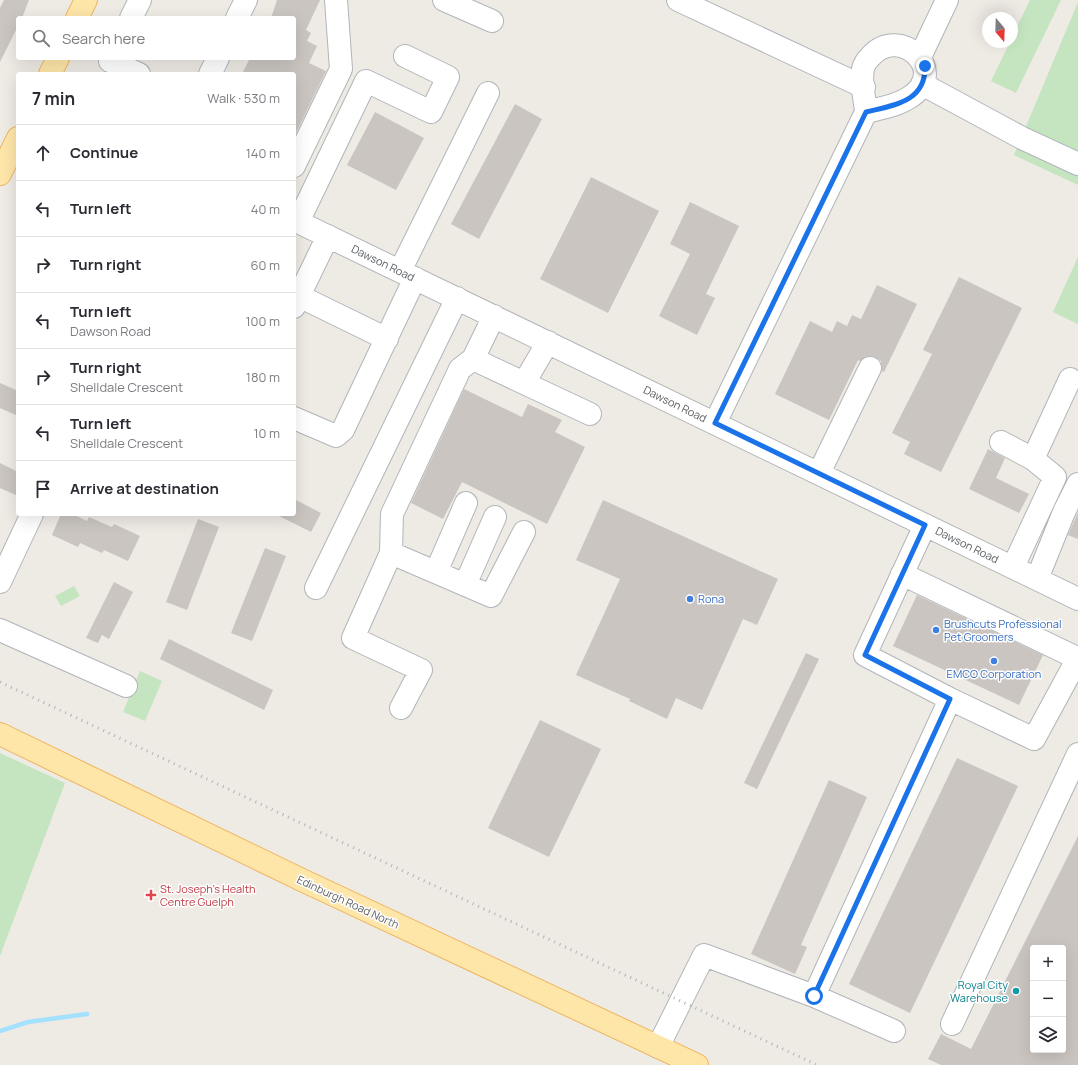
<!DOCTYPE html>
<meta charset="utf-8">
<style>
:root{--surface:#fff;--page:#f7f7f7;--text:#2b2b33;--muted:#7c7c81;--line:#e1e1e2}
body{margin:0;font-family:Manrope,sans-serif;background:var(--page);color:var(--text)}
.controls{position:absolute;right:12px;bottom:12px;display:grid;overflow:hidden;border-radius:4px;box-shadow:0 4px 16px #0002}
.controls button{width:36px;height:36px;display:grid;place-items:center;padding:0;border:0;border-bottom:1px solid var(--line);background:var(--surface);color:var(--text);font:20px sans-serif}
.compass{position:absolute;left:982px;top:12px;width:36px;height:36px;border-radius:50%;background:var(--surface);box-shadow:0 4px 16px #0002;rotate:161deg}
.stop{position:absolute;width:12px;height:12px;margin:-9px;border:3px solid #1a73e8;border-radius:50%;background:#fff}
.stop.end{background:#1a73e8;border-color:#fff;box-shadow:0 1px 4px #0008}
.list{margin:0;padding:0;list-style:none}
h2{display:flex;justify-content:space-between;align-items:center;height:52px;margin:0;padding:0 16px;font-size:17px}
h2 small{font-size:13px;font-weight:400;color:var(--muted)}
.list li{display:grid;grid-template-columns:26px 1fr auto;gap:12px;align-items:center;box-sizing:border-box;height:56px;padding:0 16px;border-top:1px solid var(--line)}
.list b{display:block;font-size:15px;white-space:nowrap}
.list p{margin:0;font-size:13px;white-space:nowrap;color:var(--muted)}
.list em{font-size:13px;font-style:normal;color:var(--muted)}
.icon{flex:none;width:22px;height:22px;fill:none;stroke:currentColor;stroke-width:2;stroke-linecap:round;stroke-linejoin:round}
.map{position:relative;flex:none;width:1078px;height:1065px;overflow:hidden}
.search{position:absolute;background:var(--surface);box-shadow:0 4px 16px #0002;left:16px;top:16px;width:280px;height:44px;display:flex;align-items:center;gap:10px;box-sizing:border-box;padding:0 14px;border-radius:4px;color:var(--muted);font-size:15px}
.panel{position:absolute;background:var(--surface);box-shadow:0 4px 16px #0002;left:16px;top:72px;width:280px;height:444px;border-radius:4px}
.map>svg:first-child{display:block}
.green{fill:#c5e5c0}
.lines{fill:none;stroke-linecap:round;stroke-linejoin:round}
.stream{stroke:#a4e1fe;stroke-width:4.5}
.building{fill:#cac5c1;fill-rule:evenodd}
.minor-casing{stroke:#b1b5b9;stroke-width:24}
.major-casing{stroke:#efb45c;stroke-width:24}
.minor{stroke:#fff;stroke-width:22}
.major{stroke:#fee6a9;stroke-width:22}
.rail{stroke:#b2b3b4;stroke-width:3;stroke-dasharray:1 5;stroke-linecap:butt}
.route{stroke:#1a73e8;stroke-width:5}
.shop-dot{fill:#3f7fe0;stroke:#fff;stroke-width:1.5}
.health-dot{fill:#e0444e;stroke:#fff;stroke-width:1.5}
.culture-dot{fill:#0f9aa8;stroke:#fff;stroke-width:1.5}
.labels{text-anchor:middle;stroke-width:3;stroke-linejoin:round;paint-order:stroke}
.street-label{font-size:11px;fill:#5c6064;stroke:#fff}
.shop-label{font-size:11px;fill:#366cbe;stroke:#fff;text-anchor:start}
.health-label{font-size:11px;fill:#be3a42;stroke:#fff;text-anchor:start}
.culture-label{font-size:11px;fill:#0d838f;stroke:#fff;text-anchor:end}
</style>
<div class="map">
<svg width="1078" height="1065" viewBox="0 0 1078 1065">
<rect width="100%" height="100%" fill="#eeeae4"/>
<!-- green -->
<path class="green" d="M1030,0H1061L1016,93L991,81L1010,42H1012V37Z
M1078,2V185L1014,155Z
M1078,257V324L1053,312Z
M74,586L80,596L61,606L55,596Z
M140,671L162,681L145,721L123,712Z
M0,753L65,783L0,956Z"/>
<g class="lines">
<!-- stream -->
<path class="stream" d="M0,1031L28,1022L87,1014"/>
</g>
<!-- building -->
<path class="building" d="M4,0H29L22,18H18V26L0,62V8Z
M277,0H320L306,30L311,33L307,41L317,46L309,63L326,71L294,137V74H242L250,58H294V18H271Z
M515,104L542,119L479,239L451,224Z
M375,112L424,138L396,190L347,165Z
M591,177L659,211L608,313L540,279Z
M690,202L739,226L706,294L715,298L697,335L659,316L690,254L670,244Z
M959,277L1022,308L941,472L904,454L910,442L892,433L932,354L923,350Z
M877,285L917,304L884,372L882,371L881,361L875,357L869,356L860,361L858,360L829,420L775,394L810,321L832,332L837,321L847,326L852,315L861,319Z
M0,383L18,391V416L0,408Z
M464,389L522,417L528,404L562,420L555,432L585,447L547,524L462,482L443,519L411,503Z
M988,449L1005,458L996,478L1029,494L1019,513L969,489Z
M0,463L18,472V496L0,488Z
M294,499L321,513L311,532L275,514H294Z
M603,500L778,579L757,625L743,619L702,710L676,698L667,719L629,701L630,699L576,675L620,579L576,560Z
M1078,512V539L1068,535Z
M61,514H73L87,521L89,517L112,527L114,524L140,536L128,561L104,550L102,553L80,543L78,547L52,535Z
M198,519L219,527L187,610L166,602Z
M265,548L286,556L252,641L231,633Z
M114,582L133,592L109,639L102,635L98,643L86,638Z
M917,595L1043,655L1019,705L893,646Z
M169,639L273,690L264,710L160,659Z
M806,653L819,659L757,789L744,783Z
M540,720L601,749L549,857L488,828Z
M957,758L1018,786L910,1013L849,984Z
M829,780L867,797L801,945L807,947L795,974L751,954Z
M1078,836V1065H941L928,1059L941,1034L971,1049ZM1033,948H1063V1050H1033Z"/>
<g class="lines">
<!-- minor casing -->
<g class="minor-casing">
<path id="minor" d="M444,0L492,21
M678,0L864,87
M131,18L140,0
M237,18L246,0
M920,57L947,0
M112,58L110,61L139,74
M210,74L218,58
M922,84L1022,138L1078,164
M294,166L341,69L336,0
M294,220L1078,599
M298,222L366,81L431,112L448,77L405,56
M400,271L488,93
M299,296L328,236
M294,307L299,296L387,339
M494,316L473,359L524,383L548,342
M473,359L460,369L392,514L391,553L491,596L524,532
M524,383L590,414
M294,418L336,436L343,430L415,278
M715,423L866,112C865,99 860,82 863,69C864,64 868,59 871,56C900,24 950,71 910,97C897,106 881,108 866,112
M1001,442L1033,459
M819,473L870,368
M391,553L353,638L421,670L401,708
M1013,567L1055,477L1033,459L1070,379
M436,572L466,503
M902,574L1077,658
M1037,579L1064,512L1078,484
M0,582L32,514
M465,585L495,517
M316,588L457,298
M0,630L126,686
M950,699L1034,739L1078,658
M814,996L894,1031
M952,1024L1078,754
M658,1047L704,955L814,996L950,699L865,655L925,525"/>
</g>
<!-- major casing -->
<g class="major-casing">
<path id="major" d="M77,18L86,0
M50,74L58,58
M0,174L18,138
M0,734L304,881L697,1065"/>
</g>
<!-- minor -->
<use href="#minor" class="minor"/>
<!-- major -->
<use href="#major" class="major"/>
<!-- rail -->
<path class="rail" d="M0,682L817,1065"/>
</g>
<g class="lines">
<!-- route -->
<path class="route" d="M814,996L950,699L865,655L925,525L715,423L866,112C894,105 926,102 925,66"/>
</g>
<!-- markers -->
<g class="shop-dot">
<circle cx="690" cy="599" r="4"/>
<circle cx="936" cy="630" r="4"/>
<circle cx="994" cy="661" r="4"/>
</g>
<path class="health-dot" d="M149 889h4v4h4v4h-4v4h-4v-4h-4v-4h4z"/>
<circle class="culture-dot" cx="1016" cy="991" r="4"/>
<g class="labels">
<!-- street labels -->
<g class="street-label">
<text transform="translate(383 263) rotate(26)" y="4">Dawson Road</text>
<text transform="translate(675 404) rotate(26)" y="4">Dawson Road</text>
<text transform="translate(967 545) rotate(26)" y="4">Dawson Road</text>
<text transform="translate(348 902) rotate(25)" y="4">Edinburgh Road North</text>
</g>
<!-- shop labels -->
<g class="shop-label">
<text x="698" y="603">Rona</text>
<text x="944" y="628">Brushcuts Professional<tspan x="944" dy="13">Pet Groomers</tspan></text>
<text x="994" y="678" text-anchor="middle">EMCO Corporation</text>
</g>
<!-- health labels -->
<g class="health-label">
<text x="160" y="893">St. Joseph's Health<tspan x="160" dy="13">Centre Guelph</tspan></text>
</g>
<!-- culture labels -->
<g class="culture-label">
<text x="1008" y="989">Royal City<tspan x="1008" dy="13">Warehouse</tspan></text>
</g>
</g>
</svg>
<div class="controls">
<button>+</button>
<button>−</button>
<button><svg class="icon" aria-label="layers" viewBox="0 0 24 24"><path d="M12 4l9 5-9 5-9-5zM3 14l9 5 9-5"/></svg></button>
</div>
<svg class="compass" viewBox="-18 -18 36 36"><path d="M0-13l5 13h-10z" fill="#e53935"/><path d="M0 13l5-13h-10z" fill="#7c7c81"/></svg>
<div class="stop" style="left:814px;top:996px"></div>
<div class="stop end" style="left:925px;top:66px"></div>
<div class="search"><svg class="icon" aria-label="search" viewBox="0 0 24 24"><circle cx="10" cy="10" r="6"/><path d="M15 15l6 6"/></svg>Search here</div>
<section class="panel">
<h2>7 min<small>Walk · 530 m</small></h2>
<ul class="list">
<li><svg class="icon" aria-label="ahead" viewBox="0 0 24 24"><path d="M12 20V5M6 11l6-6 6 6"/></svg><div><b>Continue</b></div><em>140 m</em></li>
<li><svg class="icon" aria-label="left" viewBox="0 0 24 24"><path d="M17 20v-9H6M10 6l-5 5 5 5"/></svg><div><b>Turn left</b></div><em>40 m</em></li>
<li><svg class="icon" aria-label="right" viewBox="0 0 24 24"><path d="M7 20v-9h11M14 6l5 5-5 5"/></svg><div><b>Turn right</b></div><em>60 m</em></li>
<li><svg class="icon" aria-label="left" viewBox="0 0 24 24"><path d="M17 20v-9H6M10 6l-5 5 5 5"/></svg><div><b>Turn left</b><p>Dawson Road</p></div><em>100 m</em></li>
<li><svg class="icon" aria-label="right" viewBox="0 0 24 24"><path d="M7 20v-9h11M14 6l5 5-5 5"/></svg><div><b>Turn right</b><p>Shelldale Crescent</p></div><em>180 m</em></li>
<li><svg class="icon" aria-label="left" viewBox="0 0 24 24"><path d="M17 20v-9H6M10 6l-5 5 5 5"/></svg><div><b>Turn left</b><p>Shelldale Crescent</p></div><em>10 m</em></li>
<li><svg class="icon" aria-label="arrive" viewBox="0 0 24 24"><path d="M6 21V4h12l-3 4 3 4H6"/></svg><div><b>Arrive at destination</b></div></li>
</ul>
</section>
</div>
